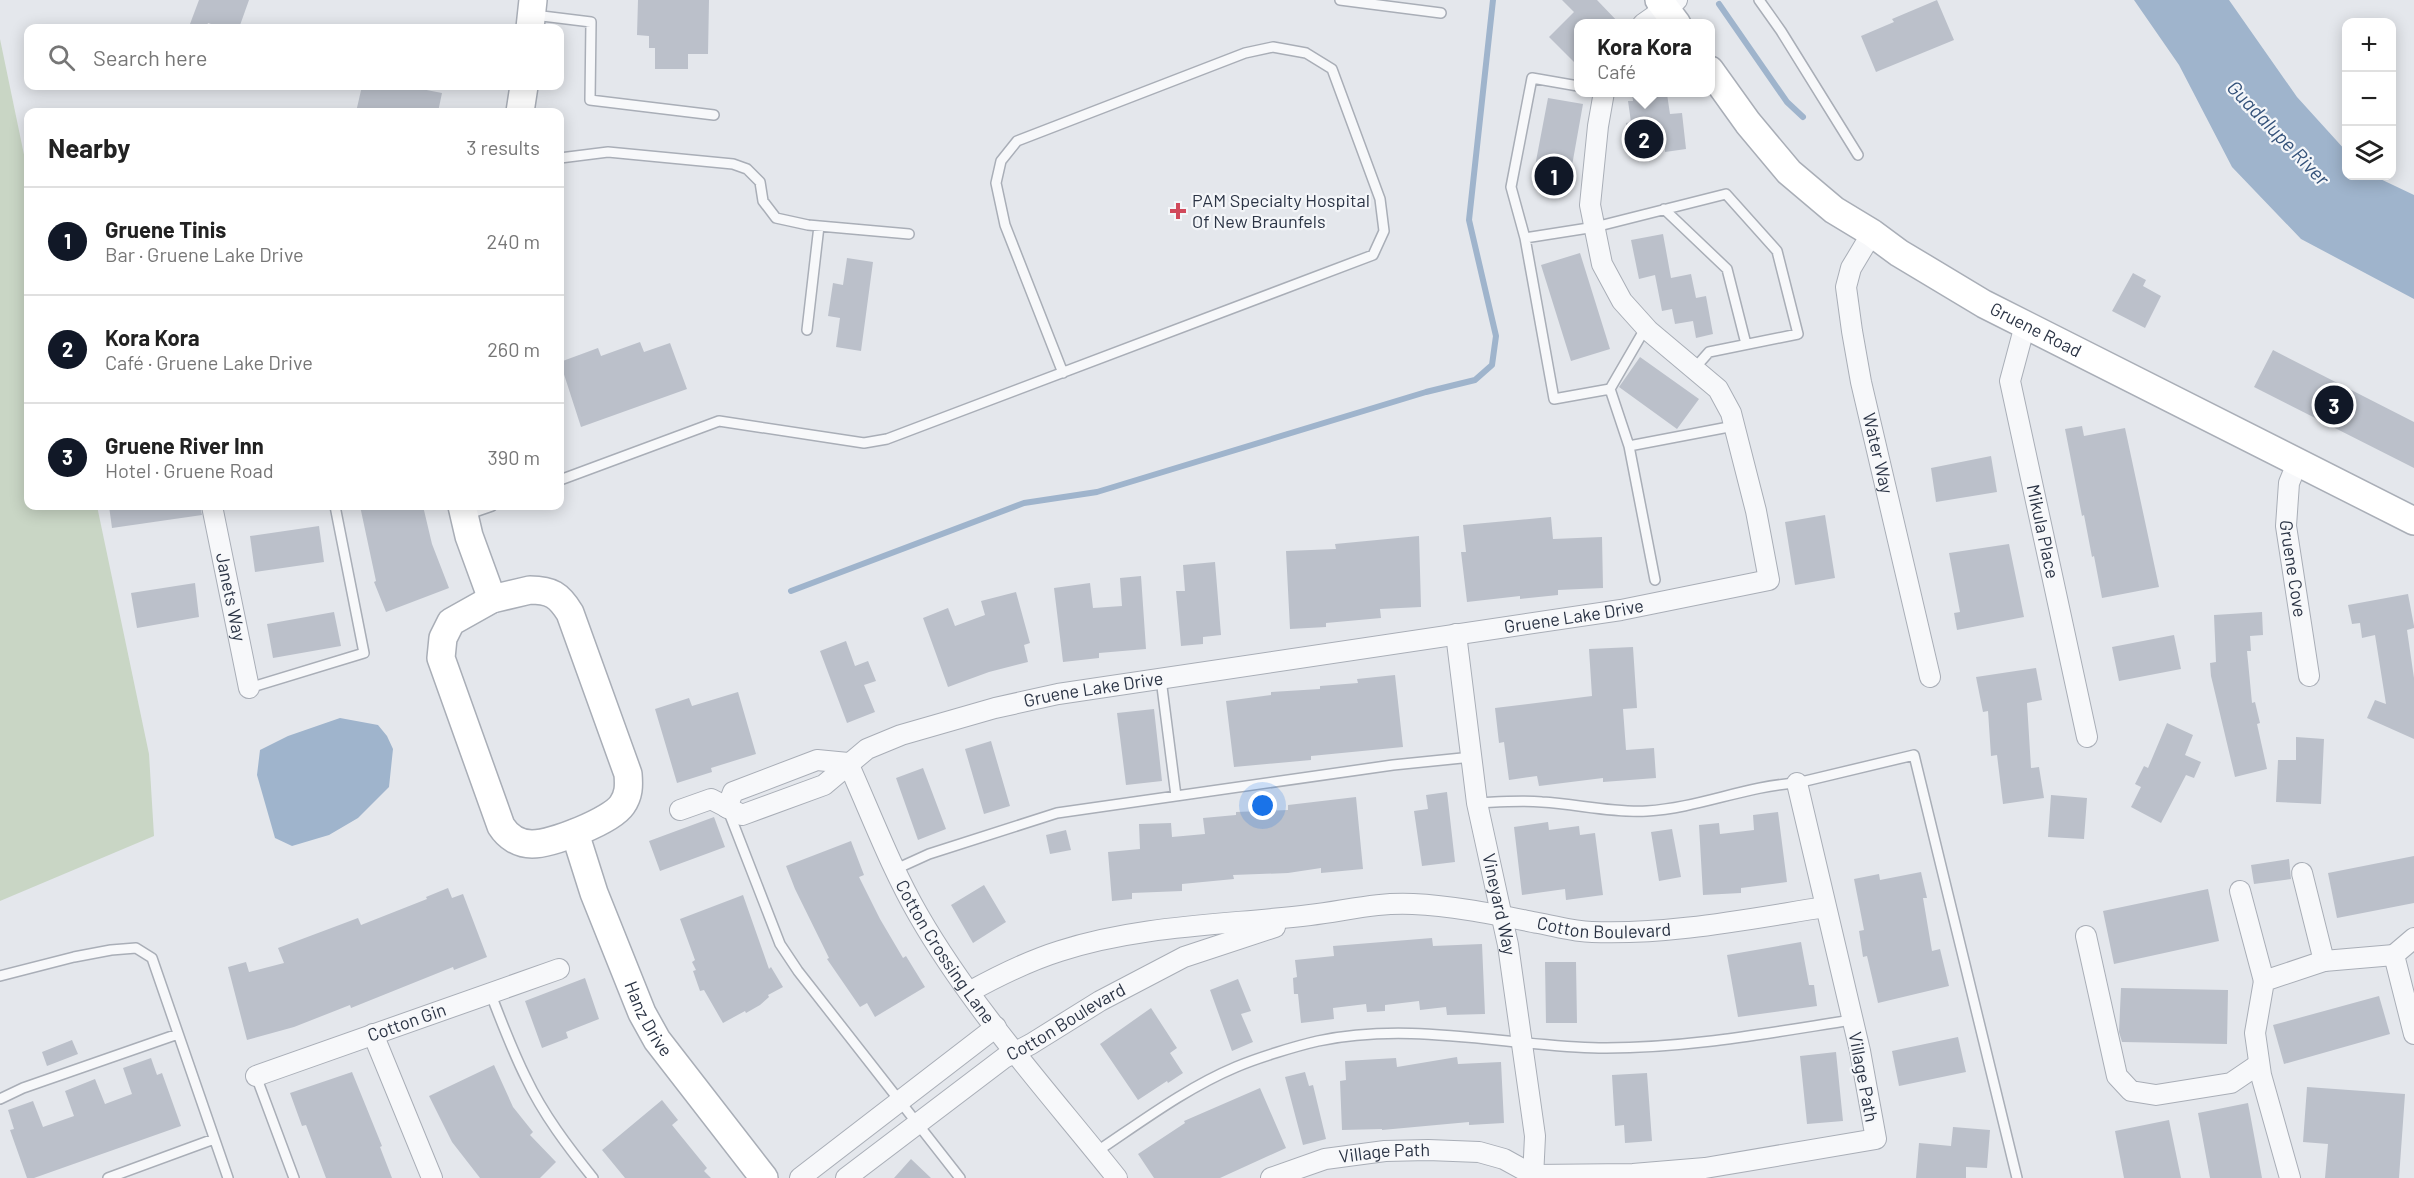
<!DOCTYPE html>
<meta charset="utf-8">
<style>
:root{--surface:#fff;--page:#f6f6f6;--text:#222;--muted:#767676;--line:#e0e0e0;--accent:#111827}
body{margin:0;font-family:Barlow,sans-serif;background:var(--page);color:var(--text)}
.controls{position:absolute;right:18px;top:18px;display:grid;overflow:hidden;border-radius:12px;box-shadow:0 3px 15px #0003}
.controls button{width:54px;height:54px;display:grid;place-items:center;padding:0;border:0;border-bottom:2px solid var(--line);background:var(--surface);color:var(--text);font:30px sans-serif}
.you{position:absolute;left:1263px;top:806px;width:21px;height:21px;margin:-15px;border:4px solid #fff;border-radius:50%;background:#1a73e8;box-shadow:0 0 0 9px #1a73e833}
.badge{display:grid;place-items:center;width:39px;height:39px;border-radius:50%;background:var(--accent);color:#fff;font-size:20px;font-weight:700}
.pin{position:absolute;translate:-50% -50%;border:3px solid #fff;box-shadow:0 2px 6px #0006}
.popup{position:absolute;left:1574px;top:19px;width:141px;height:78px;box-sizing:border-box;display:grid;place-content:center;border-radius:12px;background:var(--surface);filter:drop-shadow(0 2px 4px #0005);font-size:20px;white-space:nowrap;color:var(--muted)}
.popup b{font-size:22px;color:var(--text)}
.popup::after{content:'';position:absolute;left:50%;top:100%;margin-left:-12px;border:12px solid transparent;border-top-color:var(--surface)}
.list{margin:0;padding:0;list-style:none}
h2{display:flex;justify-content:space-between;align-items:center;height:78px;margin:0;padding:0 24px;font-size:26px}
h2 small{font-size:20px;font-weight:400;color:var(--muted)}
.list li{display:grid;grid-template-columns:39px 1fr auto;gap:18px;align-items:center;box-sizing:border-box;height:108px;padding:0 24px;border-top:2px solid var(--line)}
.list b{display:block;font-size:22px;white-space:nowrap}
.list p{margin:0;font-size:20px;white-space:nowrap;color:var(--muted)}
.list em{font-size:20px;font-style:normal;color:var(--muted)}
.icon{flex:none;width:33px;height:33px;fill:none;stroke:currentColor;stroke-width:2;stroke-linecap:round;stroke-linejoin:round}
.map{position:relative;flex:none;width:2414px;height:1178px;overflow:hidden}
.search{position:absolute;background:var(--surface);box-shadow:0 3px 15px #0003;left:24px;top:24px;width:540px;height:66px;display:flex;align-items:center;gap:15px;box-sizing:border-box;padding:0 21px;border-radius:12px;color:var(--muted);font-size:22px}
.panel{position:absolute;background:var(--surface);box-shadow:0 3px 15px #0003;left:24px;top:108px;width:540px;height:402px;border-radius:12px}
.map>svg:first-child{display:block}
.green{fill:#c9d6c5}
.water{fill:#9fb4cc}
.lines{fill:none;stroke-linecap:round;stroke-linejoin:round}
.stream{stroke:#9fb4cc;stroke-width:6}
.building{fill:#bbc0ca}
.lane-casing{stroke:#a9aeb7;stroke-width:12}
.street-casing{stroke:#a9aeb7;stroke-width:22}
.secondary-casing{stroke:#a9aeb7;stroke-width:30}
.lane{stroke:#f7f8fa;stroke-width:9}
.street{stroke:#f7f8fa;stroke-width:20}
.secondary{stroke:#fff;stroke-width:27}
.poi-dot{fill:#d1495b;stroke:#f4f6f9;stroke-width:2}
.labels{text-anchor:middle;stroke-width:4.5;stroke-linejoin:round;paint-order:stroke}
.poi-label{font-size:18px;fill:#2b3445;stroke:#f4f6f9;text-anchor:start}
.street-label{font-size:18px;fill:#2b3445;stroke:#f4f6f9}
.water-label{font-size:20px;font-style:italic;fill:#34527a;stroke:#f4f6f9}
</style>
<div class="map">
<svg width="2414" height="1178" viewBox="0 0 2414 1178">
<rect width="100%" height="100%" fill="#e4e7ec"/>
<!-- green -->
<path class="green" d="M0,39L28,174V506H97L149,754L154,836L0,901Z"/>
<!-- water -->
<path class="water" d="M2134,0H2229L2297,97L2346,151V176H2374L2414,195V299L2301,239L2232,167L2179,65Z
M340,718L378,725L387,736L393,749L389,787L358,818L329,835L292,846L275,838L257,775L260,750L288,736Z"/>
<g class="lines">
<!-- stream -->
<path class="stream" d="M1719,4L1787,102L1803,117
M791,591L1024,503L1097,492L1426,392L1475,380L1492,365L1496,336L1469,220L1493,0"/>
</g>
<!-- building -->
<path class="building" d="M199,0H249L239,28H223L208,23L206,28H203L190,24Z
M638,0H709L708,54H688V69H655V48H649V36L637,35Z
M1562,0H1597L1620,24H1578V66L1549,37L1574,12Z
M1937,0L1954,40L1876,72L1861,36L1894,22L1892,19Z
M362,86H406L442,93L438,112H356Z
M1632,93L1667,94L1670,114L1682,113L1686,149L1665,152V145L1629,149L1626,123L1631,122L1628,101H1633Z
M1548,98L1583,104L1568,188L1532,182Z
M1663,234L1671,278L1691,274L1696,298L1706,296L1713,334L1696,338L1693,321L1675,324L1672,309L1662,311L1655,275L1639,279L1631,240Z
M1580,253L1610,349L1571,361L1541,265Z
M847,258L873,262L861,351L836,347L840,318L828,316L833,283L843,285Z
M2133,273L2146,280L2143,286L2161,296L2145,328L2112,311Z
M640,342L644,352L670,343L687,389L581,427L560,362L598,348L601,356Z
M2273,350L2414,422V468L2254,387Z
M1640,357L1699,399L1677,429L1619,387Z
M2082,426L2084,436L2125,428L2159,587L2102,598L2094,556L2092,557L2084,515L2082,516L2065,429Z
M1991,456L1997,492L1936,502L1931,468Z
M109,506H200L202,515L112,528Z
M360,506H423L432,544L449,588L386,612L374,582L376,581Z
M1825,515L1835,578L1795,585L1785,522Z
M1551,517L1553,539L1602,537L1603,588L1558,590V595L1520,599V596L1467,602L1461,552H1466L1463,525Z
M319,526L324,562L255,572L250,536Z
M1419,536L1421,607L1380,609L1381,618L1326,623V627L1290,629L1286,551L1336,549L1335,544Z
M2009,544L2024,617L1957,630L1954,613L1960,612L1949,553Z
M1215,562L1221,635L1203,637V644L1181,646L1176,591H1185L1183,565Z
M1141,576L1146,649L1099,653V658L1063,662L1054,588L1090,583L1093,608L1122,606L1120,578Z
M195,583L199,617L137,628L131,593Z
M1016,592L1030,643L1024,645L1028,662L989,672L948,687L923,618L948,608L955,626L985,615L981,601Z
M2408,594L2414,626V628L2407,630L2414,678V739L2367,718L2375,700L2386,704L2375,635L2362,638L2360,623L2352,624L2348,605Z
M334,612L341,646L273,658L267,624Z
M2262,612L2263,635L2250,636L2251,651H2247L2252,703L2255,702L2260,723L2257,724L2267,769L2235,777L2211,676L2210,663L2216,662L2214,615Z
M2174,635L2181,669L2119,681L2112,647Z
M846,641L855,666L868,661L876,681L864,685L875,712L847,723L820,651Z
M1633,647L1637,708L1623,709L1626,750L1654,748L1656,778L1603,782V778L1539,786L1537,776L1509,780L1504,742L1499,743L1495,708L1592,696L1589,649Z
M2036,668L2042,700L2027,703L2031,768L2039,767L2044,798L2003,804L1997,755L1991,756L1988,711L1983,712L1976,677Z
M1395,675L1403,747L1311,756V760L1234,767L1226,701L1271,695V692L1320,689V686L1358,683L1357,679Z
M738,692L756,754L711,768L712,772L677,783L655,709L689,698L692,706Z
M1154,709L1162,781L1126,785L1117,713Z
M2167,723L2193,735L2185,755L2201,762L2194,778L2186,775L2161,823L2131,807L2141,787L2135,784L2144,766L2148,768Z
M2296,737L2324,739L2321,804L2276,802L2278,760H2296Z
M991,741L1010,806L984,814L965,749Z
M923,768L946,829L918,840L896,778Z
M1447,792L1455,862L1422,866L1414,811L1428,809L1426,795Z
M2051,795L2087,798L2084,839L2048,837Z
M1356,797L1363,869L1321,873V868L1288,873L1233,875L1234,879L1182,884V891L1132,893V899L1112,901L1108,852L1140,849L1139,824L1171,823L1172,837L1205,834L1203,818L1236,815V812L1288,810V805Z
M1778,812L1787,882L1741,888V893L1703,895L1699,825L1719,823L1720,834L1754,830L1753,815Z
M714,817L725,847L660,871L649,841Z
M1548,822L1549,830L1579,826L1580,835L1595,833L1603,895L1566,900L1565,889L1522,895L1514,827Z
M1672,829L1681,877L1659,881L1651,832Z
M1066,830L1071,850L1050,854L1046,835Z
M851,841L864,875L859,877L880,919L903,958L906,956L925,987L875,1017L867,1003L860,1007L827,959L829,958L795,889L786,866Z
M2414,856V903L2337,918L2328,873Z
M2289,859L2291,879L2254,884L2251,865Z
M1921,872L1927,898H1923L1932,951L1940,949L1949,986L1878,1003L1867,956L1863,957L1859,931L1864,930L1854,879L1879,874L1880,880Z
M984,885L1006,922L973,943L951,905Z
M448,888L452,898L463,894L487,957L454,970L453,967L351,1008L350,1005L294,1027L247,1040L228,967L246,962L249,972L284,963L278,948L358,918L361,925L427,899L426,897Z
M2208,889L2219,941L2114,964L2103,911Z
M743,895L769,969L771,967L783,987L768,995L769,997L760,1005L746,1013L745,1011L723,1023L704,990L700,991L693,971L696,970L692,962L695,960L680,919Z
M1432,938L1433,946L1482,944L1485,1014L1447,1015L1446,1007L1420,1010L1419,1001L1385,1005V1011L1367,1012L1366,1004L1333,1008L1334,1019L1301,1023L1298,994H1294L1293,978L1297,977L1295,960L1334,956L1333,946Z
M1801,942L1809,985H1814L1817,1006L1738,1017L1727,955Z
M1545,962H1576L1577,1023H1546Z
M585,978L599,1019L566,1032L568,1038L542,1048L525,1001Z
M1238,979L1251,1011L1241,1014L1253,1042L1232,1051L1210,990Z
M2121,988L2228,990L2227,1044L2122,1042L2119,1032Z
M2379,996L2390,1034L2284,1064L2273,1025Z
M1151,1008L1177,1048L1170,1053L1183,1073L1168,1083L1167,1081L1138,1100L1100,1044Z
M1958,1037L1966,1072L1899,1086L1892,1051Z
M72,1040L78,1054L47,1066L42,1052Z
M1836,1052L1843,1121L1807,1124L1800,1056Z
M1457,1057L1458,1064L1501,1062L1504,1123L1469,1125V1122L1382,1130V1129L1342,1130L1340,1081L1346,1080L1345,1061L1396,1058L1397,1067Z
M151,1058L157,1075L162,1073L181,1126L34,1178H27L10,1130L14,1129L8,1110L33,1101L43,1127L74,1116L65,1091L95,1079L105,1104L132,1094L123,1068Z
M494,1065L513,1107L533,1132L530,1135L556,1162L540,1178H480L452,1142L429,1096Z
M352,1072L382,1146L380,1147L392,1178H326L306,1125L302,1126L290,1093Z
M1305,1072L1309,1086L1313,1085L1326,1139L1303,1145L1285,1077Z
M1647,1073L1652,1141L1625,1143L1624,1125L1615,1126L1612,1075Z
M2307,1087L2405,1094L2399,1178H2325L2328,1144L2303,1142Z
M1260,1088L1286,1148L1220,1178H1154L1138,1154L1185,1123L1184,1121Z
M662,1100L678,1120L672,1125L707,1168L704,1171L711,1178H625L602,1150Z
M2248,1103L2262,1178H2210L2198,1113Z
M2169,1120L2181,1178H2124L2115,1131Z
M1953,1127L1990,1130L1987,1168L1966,1167V1178H1916L1919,1143L1951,1146Z
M911,1159L931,1178H894Z"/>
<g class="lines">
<!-- lane casing -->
<g class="lane-casing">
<path id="lane" d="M1340,0L1441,13
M1759,0L1781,31L1858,155
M534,15L591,22L590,100L714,115
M1578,86L1532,78L1511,187L1525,238L1595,227L1726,194L1777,251L1798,334L1709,352L1694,369
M560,158L608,152L733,164L747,169L760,182L763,201L776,218L808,225L909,234
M1664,209L1727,269L1746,344
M1525,238L1554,399L1610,389
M1646,327L1610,389L1629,446L1734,426
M807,330L819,226
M1629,446L1655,580
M560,480L719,421L864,443L887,439L1373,255L1384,231L1380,199L1332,69L1306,53L1273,47L1245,53L1017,141L1001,161L996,183L1005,225L1063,373
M466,515L492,506
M1161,679L1176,796
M249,688L364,653L335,506
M1477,803C1499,802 1520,800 1542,802C1577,804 1612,813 1647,811C1698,808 1746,786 1797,783L1914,755L2017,1178
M728,810L780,944L798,971L960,1178
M896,869L929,854L1057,813L1393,765L1472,757
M0,976L74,957L111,950L136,948L152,958L228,1178
M490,992C501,1021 512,1050 526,1078C543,1114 568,1147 593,1178
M256,1076L294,1178
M0,1099L23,1088L178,1034
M1096,1152C1141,1122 1186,1088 1236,1067C1257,1058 1296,1046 1318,1041C1412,1021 1506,1046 1599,1048C1684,1049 1768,1033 1852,1020
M108,1178L214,1139"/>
</g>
<!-- street casing -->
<g class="street-casing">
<g id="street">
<path d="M1643,24L1677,0"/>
<path id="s1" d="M1872,233L1851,268L1846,287L1852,331L1861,382L1930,677"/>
<path id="s2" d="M2025,325L2010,381L2087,737"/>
<path id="s3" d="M2298,461L2289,483L2286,526L2309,676"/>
<path id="s4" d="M212,506L249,688"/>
<path id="s5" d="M1456,634L1477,803L1508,945L1535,1136L1533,1178"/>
<path id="s6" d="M848,763C871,814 891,868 919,916C972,1008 1050,1094 1117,1178"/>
<path d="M727,808L733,792L817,760L848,763"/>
<path id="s7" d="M680,810L711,799L742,815L824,785L867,749L901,735L995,708L1058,694L1621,610L1769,580L1756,511L1731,413L1718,389L1649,331L1622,301L1602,264L1590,205L1598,126L1604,92"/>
<path d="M2302,873L2324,961"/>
<path d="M2240,891L2264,981"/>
<path d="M2086,936L2117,1076L2131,1091L2156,1095L2231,1083L2259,1064"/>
<path d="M2414,938L2394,955L2414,1034"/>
<path id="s8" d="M969,992C998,976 1028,961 1060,951C1140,925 1227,925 1310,915C1345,911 1377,902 1413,904C1455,906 1497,915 1538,923C1555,926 1574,932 1592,932C1670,935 1748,919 1825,907"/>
<path d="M373,1034L432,1178"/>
<path id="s9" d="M256,1076L559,969"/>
<path d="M800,1178L996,1027"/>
<path id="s10" d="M846,1178L1004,1058L1031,1044L1100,1001L1184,957L1275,927"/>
<path id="s11" d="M1271,1178L1325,1159L1385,1151L1428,1150L1479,1152L1504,1159L1533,1175L1633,1174L1705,1168L1876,1139L1860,1051L1797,783"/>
<path d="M2290,1178L2261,1075L2255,1033L2264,981L2324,961L2394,955"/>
</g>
</g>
<!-- secondary casing -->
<g class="secondary-casing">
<g id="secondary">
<path d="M1659,0L1677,24"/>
<path d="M530,28L533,0"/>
<path id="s12" d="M1710,70L1748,123L1789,172L1834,210L1872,233L1899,253L1984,304L2414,521"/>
<path d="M520,112L524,86"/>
<path d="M462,506L469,536L492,599"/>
<path d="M530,590C551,590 559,595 570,613L628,774C629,786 629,795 622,805C611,821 552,844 532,844C519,844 508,837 501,826L441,658L443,638L451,622L492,599Z"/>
<path id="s13" d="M575,833L594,893L642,1013L657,1040L764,1178"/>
</g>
</g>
<!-- lane -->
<use href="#lane" class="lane"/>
<!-- street -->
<use href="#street" class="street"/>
<!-- secondary -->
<use href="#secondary" class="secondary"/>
</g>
<!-- markers -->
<path class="poi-dot" d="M1175 202h6v6h6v6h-6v6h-6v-6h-6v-6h6z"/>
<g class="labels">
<!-- poi labels -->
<g class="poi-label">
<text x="1192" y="207">PAM Specialty Hospital<tspan x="1192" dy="21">Of New Braunfels</tspan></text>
</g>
<!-- street labels -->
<g class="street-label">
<text dy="6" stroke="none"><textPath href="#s12" startOffset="423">Gruene Road</textPath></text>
<text dy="6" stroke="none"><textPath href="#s1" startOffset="230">Water Way</textPath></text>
<text dy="6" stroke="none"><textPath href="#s2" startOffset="212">Mikula Place</textPath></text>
<text dy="6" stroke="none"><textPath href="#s3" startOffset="110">Gruene Cove</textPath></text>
<text dy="6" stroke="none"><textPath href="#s4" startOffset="93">Janets Way</textPath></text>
<text dy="6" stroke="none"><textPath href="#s7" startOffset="932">Gruene Lake Drive</textPath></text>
<text dy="6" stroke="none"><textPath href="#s7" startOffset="446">Gruene Lake Drive</textPath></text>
<text dy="6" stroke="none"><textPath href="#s5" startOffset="274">Vineyard Way</textPath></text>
<text dy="6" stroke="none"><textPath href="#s8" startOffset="650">Cotton Boulevard</textPath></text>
<text dy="6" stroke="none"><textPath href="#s6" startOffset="213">Cotton Crossing Lane</textPath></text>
<text dy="6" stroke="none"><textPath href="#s13" startOffset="200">Hanz Drive</textPath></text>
<text dy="6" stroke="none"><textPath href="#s9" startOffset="160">Cotton Gin</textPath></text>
<text dy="6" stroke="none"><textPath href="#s10" startOffset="270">Cotton Boulevard</textPath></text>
<text transform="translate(1863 1077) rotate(79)" y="6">Village Path</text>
<text dy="6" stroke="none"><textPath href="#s11" startOffset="117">Village Path</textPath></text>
</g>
<!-- water labels -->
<g class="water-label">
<text transform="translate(2278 133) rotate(46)" y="7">Guadalupe River</text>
</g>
</g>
</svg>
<div class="controls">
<button>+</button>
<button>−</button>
<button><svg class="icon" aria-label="layers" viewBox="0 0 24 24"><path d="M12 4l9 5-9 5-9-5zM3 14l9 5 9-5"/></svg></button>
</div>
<div class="you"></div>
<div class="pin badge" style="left:1554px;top:176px">1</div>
<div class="pin badge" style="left:1644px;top:139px">2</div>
<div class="popup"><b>Kora Kora</b>Café</div>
<div class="pin badge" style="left:2334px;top:405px">3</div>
<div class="search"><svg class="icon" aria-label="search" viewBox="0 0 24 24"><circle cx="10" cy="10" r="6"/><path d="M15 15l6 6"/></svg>Search here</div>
<section class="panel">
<h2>Nearby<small>3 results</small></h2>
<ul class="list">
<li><span class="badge">1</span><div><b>Gruene Tinis</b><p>Bar · Gruene Lake Drive</p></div><em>240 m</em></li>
<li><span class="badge">2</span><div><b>Kora Kora</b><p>Café · Gruene Lake Drive</p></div><em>260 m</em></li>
<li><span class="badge">3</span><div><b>Gruene River Inn</b><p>Hotel · Gruene Road</p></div><em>390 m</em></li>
</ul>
</section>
</div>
